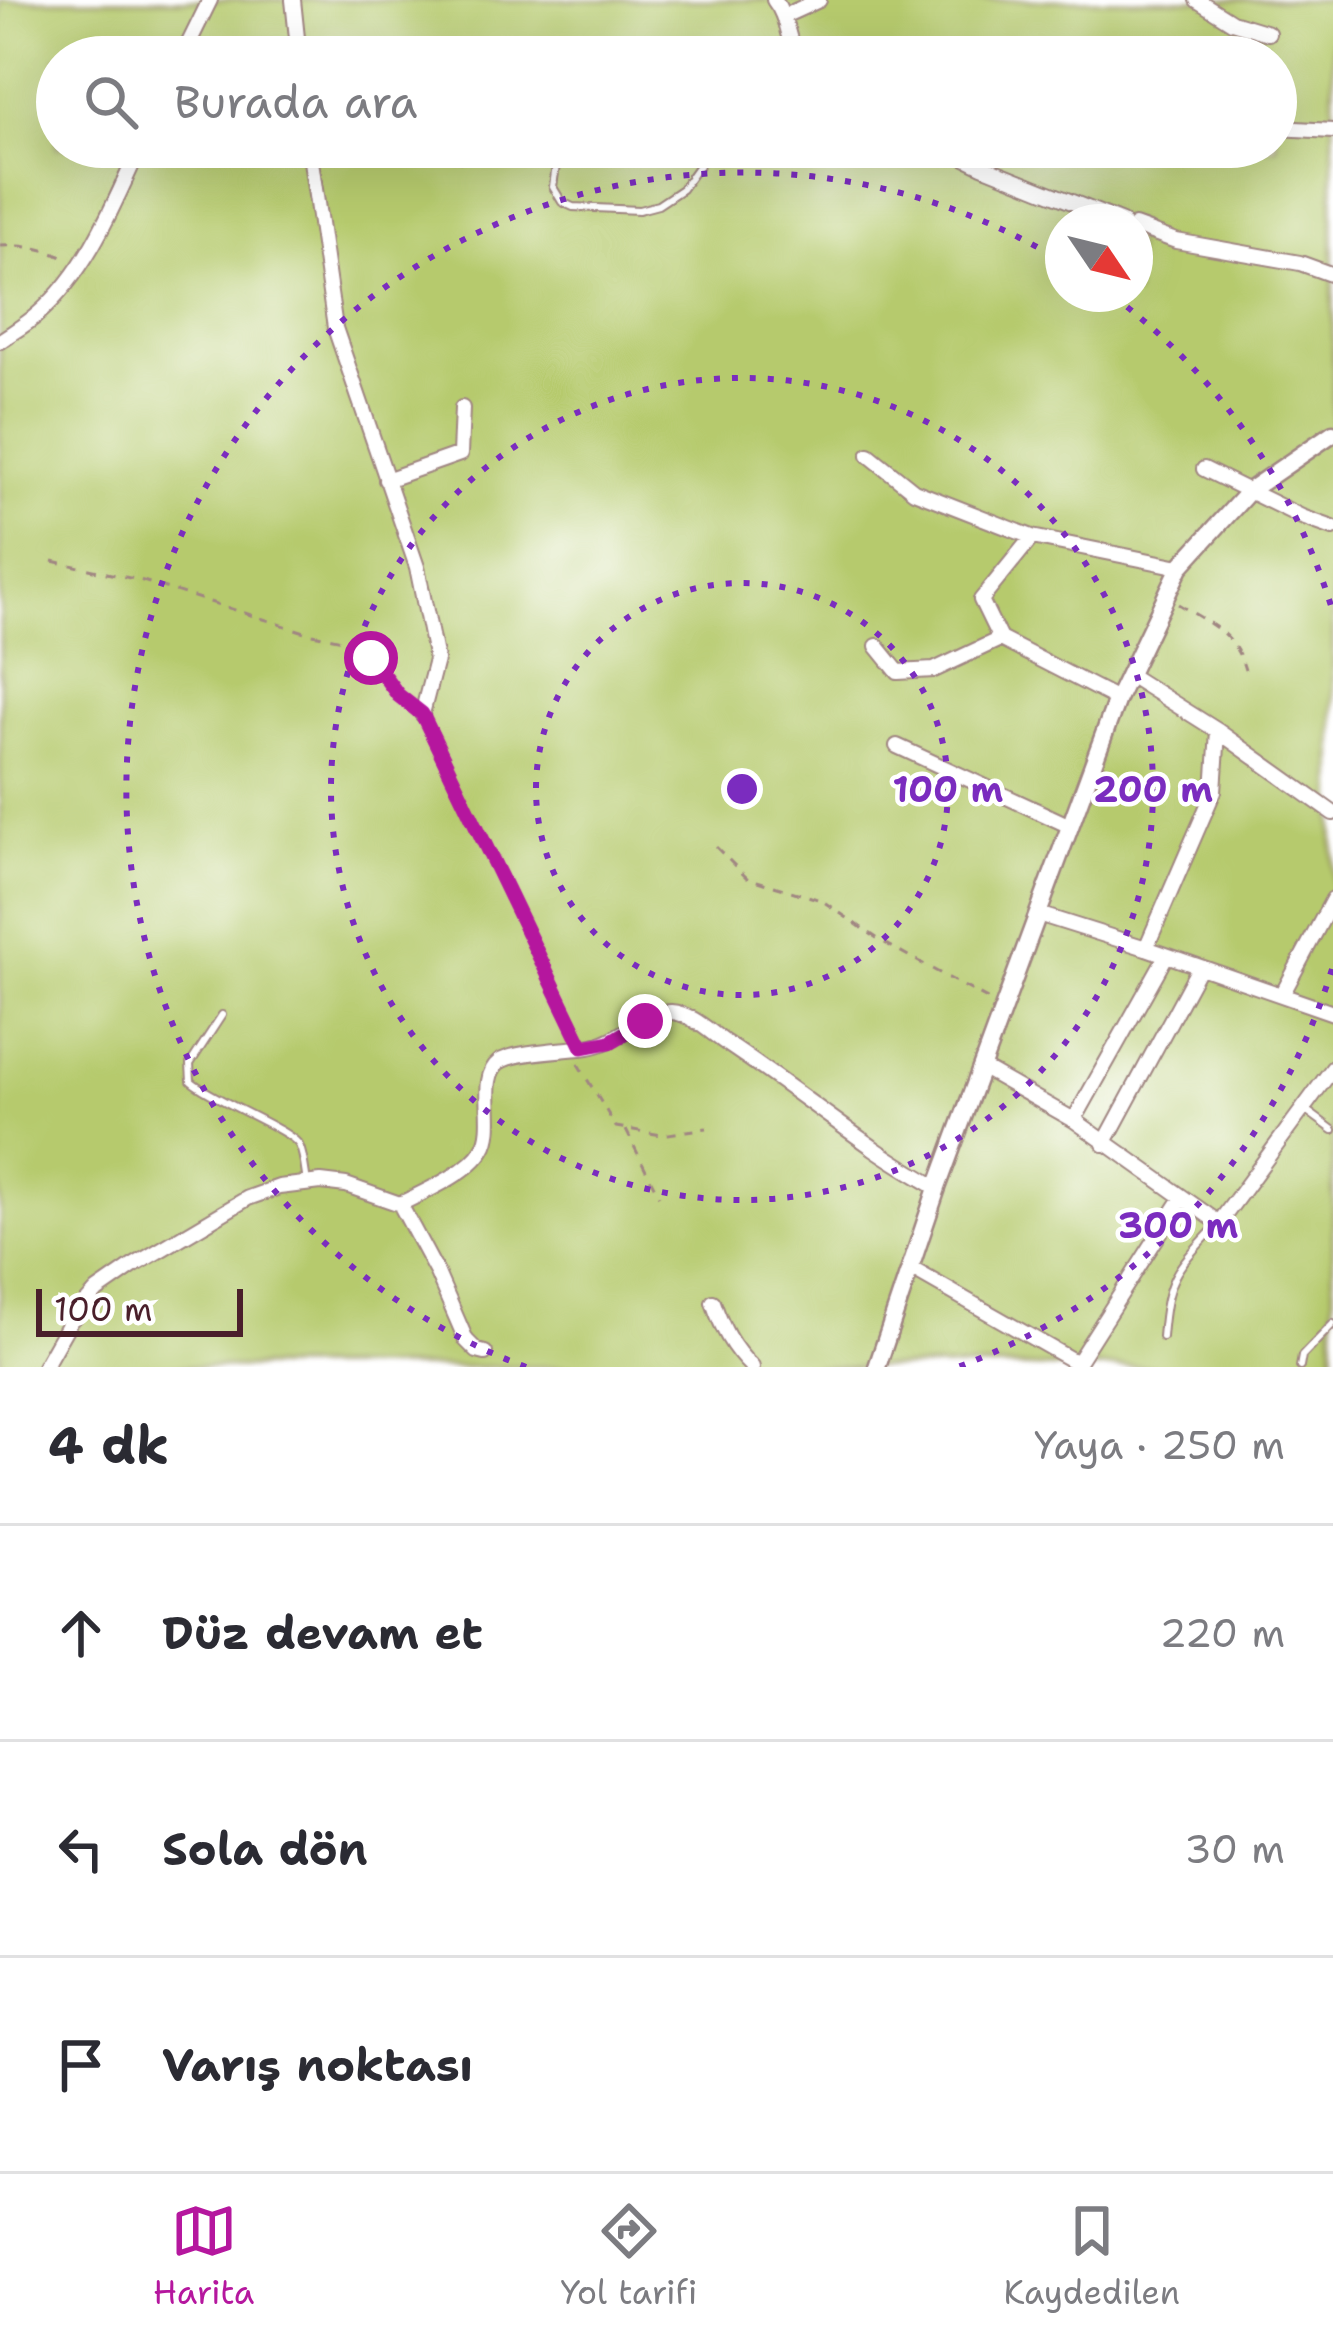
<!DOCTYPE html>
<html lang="tr">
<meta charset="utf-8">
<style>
:root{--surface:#fff;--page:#f7f7f7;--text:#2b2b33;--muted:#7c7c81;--line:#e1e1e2;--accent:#b5179e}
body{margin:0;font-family:"Shantell Sans",sans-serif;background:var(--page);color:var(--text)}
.compass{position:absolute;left:1045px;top:204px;width:108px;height:108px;border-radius:50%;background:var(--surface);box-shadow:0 12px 48px #0002;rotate:125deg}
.scale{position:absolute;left:36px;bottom:30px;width:207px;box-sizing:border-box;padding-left:12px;border:6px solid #4a1f2b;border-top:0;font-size:33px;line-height:42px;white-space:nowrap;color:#4a1f2b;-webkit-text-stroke:9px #fff;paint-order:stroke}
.stop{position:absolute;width:36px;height:36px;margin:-27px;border:9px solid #b5179e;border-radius:50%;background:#fff}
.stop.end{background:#b5179e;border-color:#fff;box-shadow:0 3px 12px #0008}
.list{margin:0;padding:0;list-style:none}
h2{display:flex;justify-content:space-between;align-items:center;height:156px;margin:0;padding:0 48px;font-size:51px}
h2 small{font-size:39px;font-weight:400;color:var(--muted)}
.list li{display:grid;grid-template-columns:78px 1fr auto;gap:36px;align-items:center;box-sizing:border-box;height:216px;padding:0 48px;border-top:3px solid var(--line)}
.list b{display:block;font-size:45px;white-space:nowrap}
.list em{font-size:39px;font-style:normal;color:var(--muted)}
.icon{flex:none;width:66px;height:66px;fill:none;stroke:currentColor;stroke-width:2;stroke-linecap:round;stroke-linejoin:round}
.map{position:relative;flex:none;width:1333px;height:1367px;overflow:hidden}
.search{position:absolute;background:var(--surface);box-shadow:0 12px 48px #0002;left:36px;right:36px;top:36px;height:132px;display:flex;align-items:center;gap:30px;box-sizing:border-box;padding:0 42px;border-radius:66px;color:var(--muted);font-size:45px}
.sheet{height:804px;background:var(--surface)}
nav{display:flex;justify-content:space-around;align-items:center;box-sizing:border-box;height:168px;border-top:3px solid var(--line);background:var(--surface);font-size:33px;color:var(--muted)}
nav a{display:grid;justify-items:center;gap:6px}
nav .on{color:var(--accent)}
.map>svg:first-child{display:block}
.green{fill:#b6ca6d;stroke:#80744c;stroke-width:3;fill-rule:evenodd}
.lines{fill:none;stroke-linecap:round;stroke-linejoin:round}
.service-casing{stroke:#a08682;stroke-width:10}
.minor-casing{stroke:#a08682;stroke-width:18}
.tertiary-casing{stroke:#a08682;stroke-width:21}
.path{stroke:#a08682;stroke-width:3;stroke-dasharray:9 9;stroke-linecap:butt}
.service{stroke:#fff;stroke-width:6}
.minor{stroke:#fff;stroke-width:14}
.tertiary{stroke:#fff;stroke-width:16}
.route{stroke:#b5179e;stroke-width:15}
.ring{fill:none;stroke:#7b2cbf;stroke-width:6;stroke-dasharray:6 12}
.centre{fill:#7b2cbf;stroke:#fff;stroke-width:6}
.ring-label{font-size:36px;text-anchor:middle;font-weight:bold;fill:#7b2cbf;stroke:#fff;stroke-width:9;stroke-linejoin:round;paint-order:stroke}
</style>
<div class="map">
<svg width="1333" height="1367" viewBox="0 0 1333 1367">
<rect width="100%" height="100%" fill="#fff"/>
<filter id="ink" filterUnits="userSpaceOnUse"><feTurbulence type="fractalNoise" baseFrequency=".00833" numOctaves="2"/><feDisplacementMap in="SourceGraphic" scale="24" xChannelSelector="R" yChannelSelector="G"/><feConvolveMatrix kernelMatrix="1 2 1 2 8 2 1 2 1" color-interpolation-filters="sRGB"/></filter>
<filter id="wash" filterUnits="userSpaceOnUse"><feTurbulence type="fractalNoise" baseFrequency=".004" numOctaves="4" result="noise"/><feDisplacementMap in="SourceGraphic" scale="48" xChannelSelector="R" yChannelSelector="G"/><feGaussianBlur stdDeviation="2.7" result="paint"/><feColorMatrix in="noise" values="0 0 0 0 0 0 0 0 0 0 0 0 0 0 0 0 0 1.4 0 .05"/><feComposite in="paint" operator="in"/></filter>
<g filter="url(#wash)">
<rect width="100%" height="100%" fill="#f7ecda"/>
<!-- green -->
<path class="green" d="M0,0H1333V1367H0ZM57,57H1276V147H57ZM1063,222H1135V294H1063Z"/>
</g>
<g filter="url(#ink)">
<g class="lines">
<!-- service casing -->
<g class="service-casing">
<path id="service" d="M769,57L786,39
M558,150L553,187L562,202L573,207L639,210L658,205L682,189L712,147
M222,1015L190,1064L191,1081C211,1099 291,1130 299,1145C304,1155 305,1171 307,1183
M1306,1110L1333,1130
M1162,1337C1167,1276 1175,1270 1216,1226
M1300,1367L1302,1356L1333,1324"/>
</g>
<!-- minor casing -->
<g class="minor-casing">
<path id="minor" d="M293,0L299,57
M774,0C788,17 786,38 797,57
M1197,0L1232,22L1268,33
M784,16L819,0
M182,57L210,0
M1277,128L1333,131
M309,147L335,328L417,567L436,660L422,714
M943,147L982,166L1122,222
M1135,226L1176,241L1300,263L1333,275
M0,341C13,332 27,324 38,314C88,270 113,206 140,147
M869,455L914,491L1032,537L1180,567
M1204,469L1302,517L1333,528
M386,480L460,454L462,408
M1032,537L981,600L1000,639L1117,699
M877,646L898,672L934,670L1000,639
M1129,675L1218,731L1333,813
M897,746L1070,826
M1038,914L1146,948L1333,1013
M1146,948L1214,791L1218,731
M1282,995L1333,899
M981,1067L1074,1120L1219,1223L1333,1068
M1074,1120L1166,956
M1104,1144L1199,968
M400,1204C424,1192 469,1173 483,1149C498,1124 477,1079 499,1062C514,1051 568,1050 588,1047C619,1043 643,1012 671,1012C691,1013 710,1032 726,1043C777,1077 825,1114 875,1149C895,1163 916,1175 937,1188
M910,1268L1077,1363L1182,1198
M713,1302C722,1328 732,1348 752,1367
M44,1367L70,1321L97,1291L133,1266L248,1198L279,1187L321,1182L346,1185L400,1204L437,1273L466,1340L477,1351L485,1353"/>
</g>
<!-- tertiary casing -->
<g class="tertiary-casing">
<path id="tertiary" d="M877,1367L937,1188L1117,699L1180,567L1250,490L1333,433"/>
</g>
<!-- path -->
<path class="path" d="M400,147L464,163
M0,246C24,245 46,248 68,260
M53,561L143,581L308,633L347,641L358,646L371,658L398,695L408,703
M1178,604C1210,624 1234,632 1245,670
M429,728L576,1033
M716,847L747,878L821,900L881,941L989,1000
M578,1064L616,1127L662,1135L707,1128
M626,1130L659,1196"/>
<!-- service -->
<use href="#service" class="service"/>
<!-- minor -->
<use href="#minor" class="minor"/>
<!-- tertiary -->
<use href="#tertiary" class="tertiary"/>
</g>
</g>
<g class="lines" filter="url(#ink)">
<!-- route -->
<path class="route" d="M371,658L398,695L422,714L583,1047L610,1042L645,1021"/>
</g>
<!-- distance rings -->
<g class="ring">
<circle cx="742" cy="789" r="206"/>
<circle cx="742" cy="789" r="411"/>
<path d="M1332 969A617 617 0 0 1 958 1367M526 1367A617 617 0 1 1 1060 260M1113 296A617 617 0 0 1 1332 609"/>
</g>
<circle cx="742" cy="789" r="18" class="centre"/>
<g class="ring-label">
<text x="948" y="802">100 m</text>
<text x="1153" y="802">200 m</text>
<text x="1178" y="1238">300 m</text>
</g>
</svg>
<svg class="compass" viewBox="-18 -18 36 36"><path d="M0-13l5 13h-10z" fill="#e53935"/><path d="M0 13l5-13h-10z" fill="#7c7c81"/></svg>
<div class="scale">100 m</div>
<div class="stop" style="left:371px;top:658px"></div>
<div class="stop end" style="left:645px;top:1021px"></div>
<div class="search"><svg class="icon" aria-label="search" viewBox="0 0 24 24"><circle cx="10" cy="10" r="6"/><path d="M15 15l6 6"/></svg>Burada ara</div>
</div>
<section class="sheet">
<h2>4 dk<small>Yaya · 250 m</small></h2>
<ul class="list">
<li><svg class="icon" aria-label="ahead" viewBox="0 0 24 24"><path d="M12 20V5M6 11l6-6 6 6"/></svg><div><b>Düz devam et</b></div><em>220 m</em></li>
<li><svg class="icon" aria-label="left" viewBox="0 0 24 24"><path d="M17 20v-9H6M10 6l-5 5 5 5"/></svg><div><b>Sola dön</b></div><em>30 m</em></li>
<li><svg class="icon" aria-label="arrive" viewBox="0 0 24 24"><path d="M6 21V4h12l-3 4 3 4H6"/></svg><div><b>Varış noktası</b></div></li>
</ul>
</section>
<nav>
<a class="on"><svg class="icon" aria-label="map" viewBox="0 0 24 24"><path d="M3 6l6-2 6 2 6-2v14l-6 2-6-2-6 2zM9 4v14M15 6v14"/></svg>Harita</a>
<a><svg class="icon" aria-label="directions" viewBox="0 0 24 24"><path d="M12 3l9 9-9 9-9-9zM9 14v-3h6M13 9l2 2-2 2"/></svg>Yol tarifi</a>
<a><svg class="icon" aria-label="saved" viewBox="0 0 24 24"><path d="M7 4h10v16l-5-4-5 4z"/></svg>Kaydedilen</a>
</nav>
